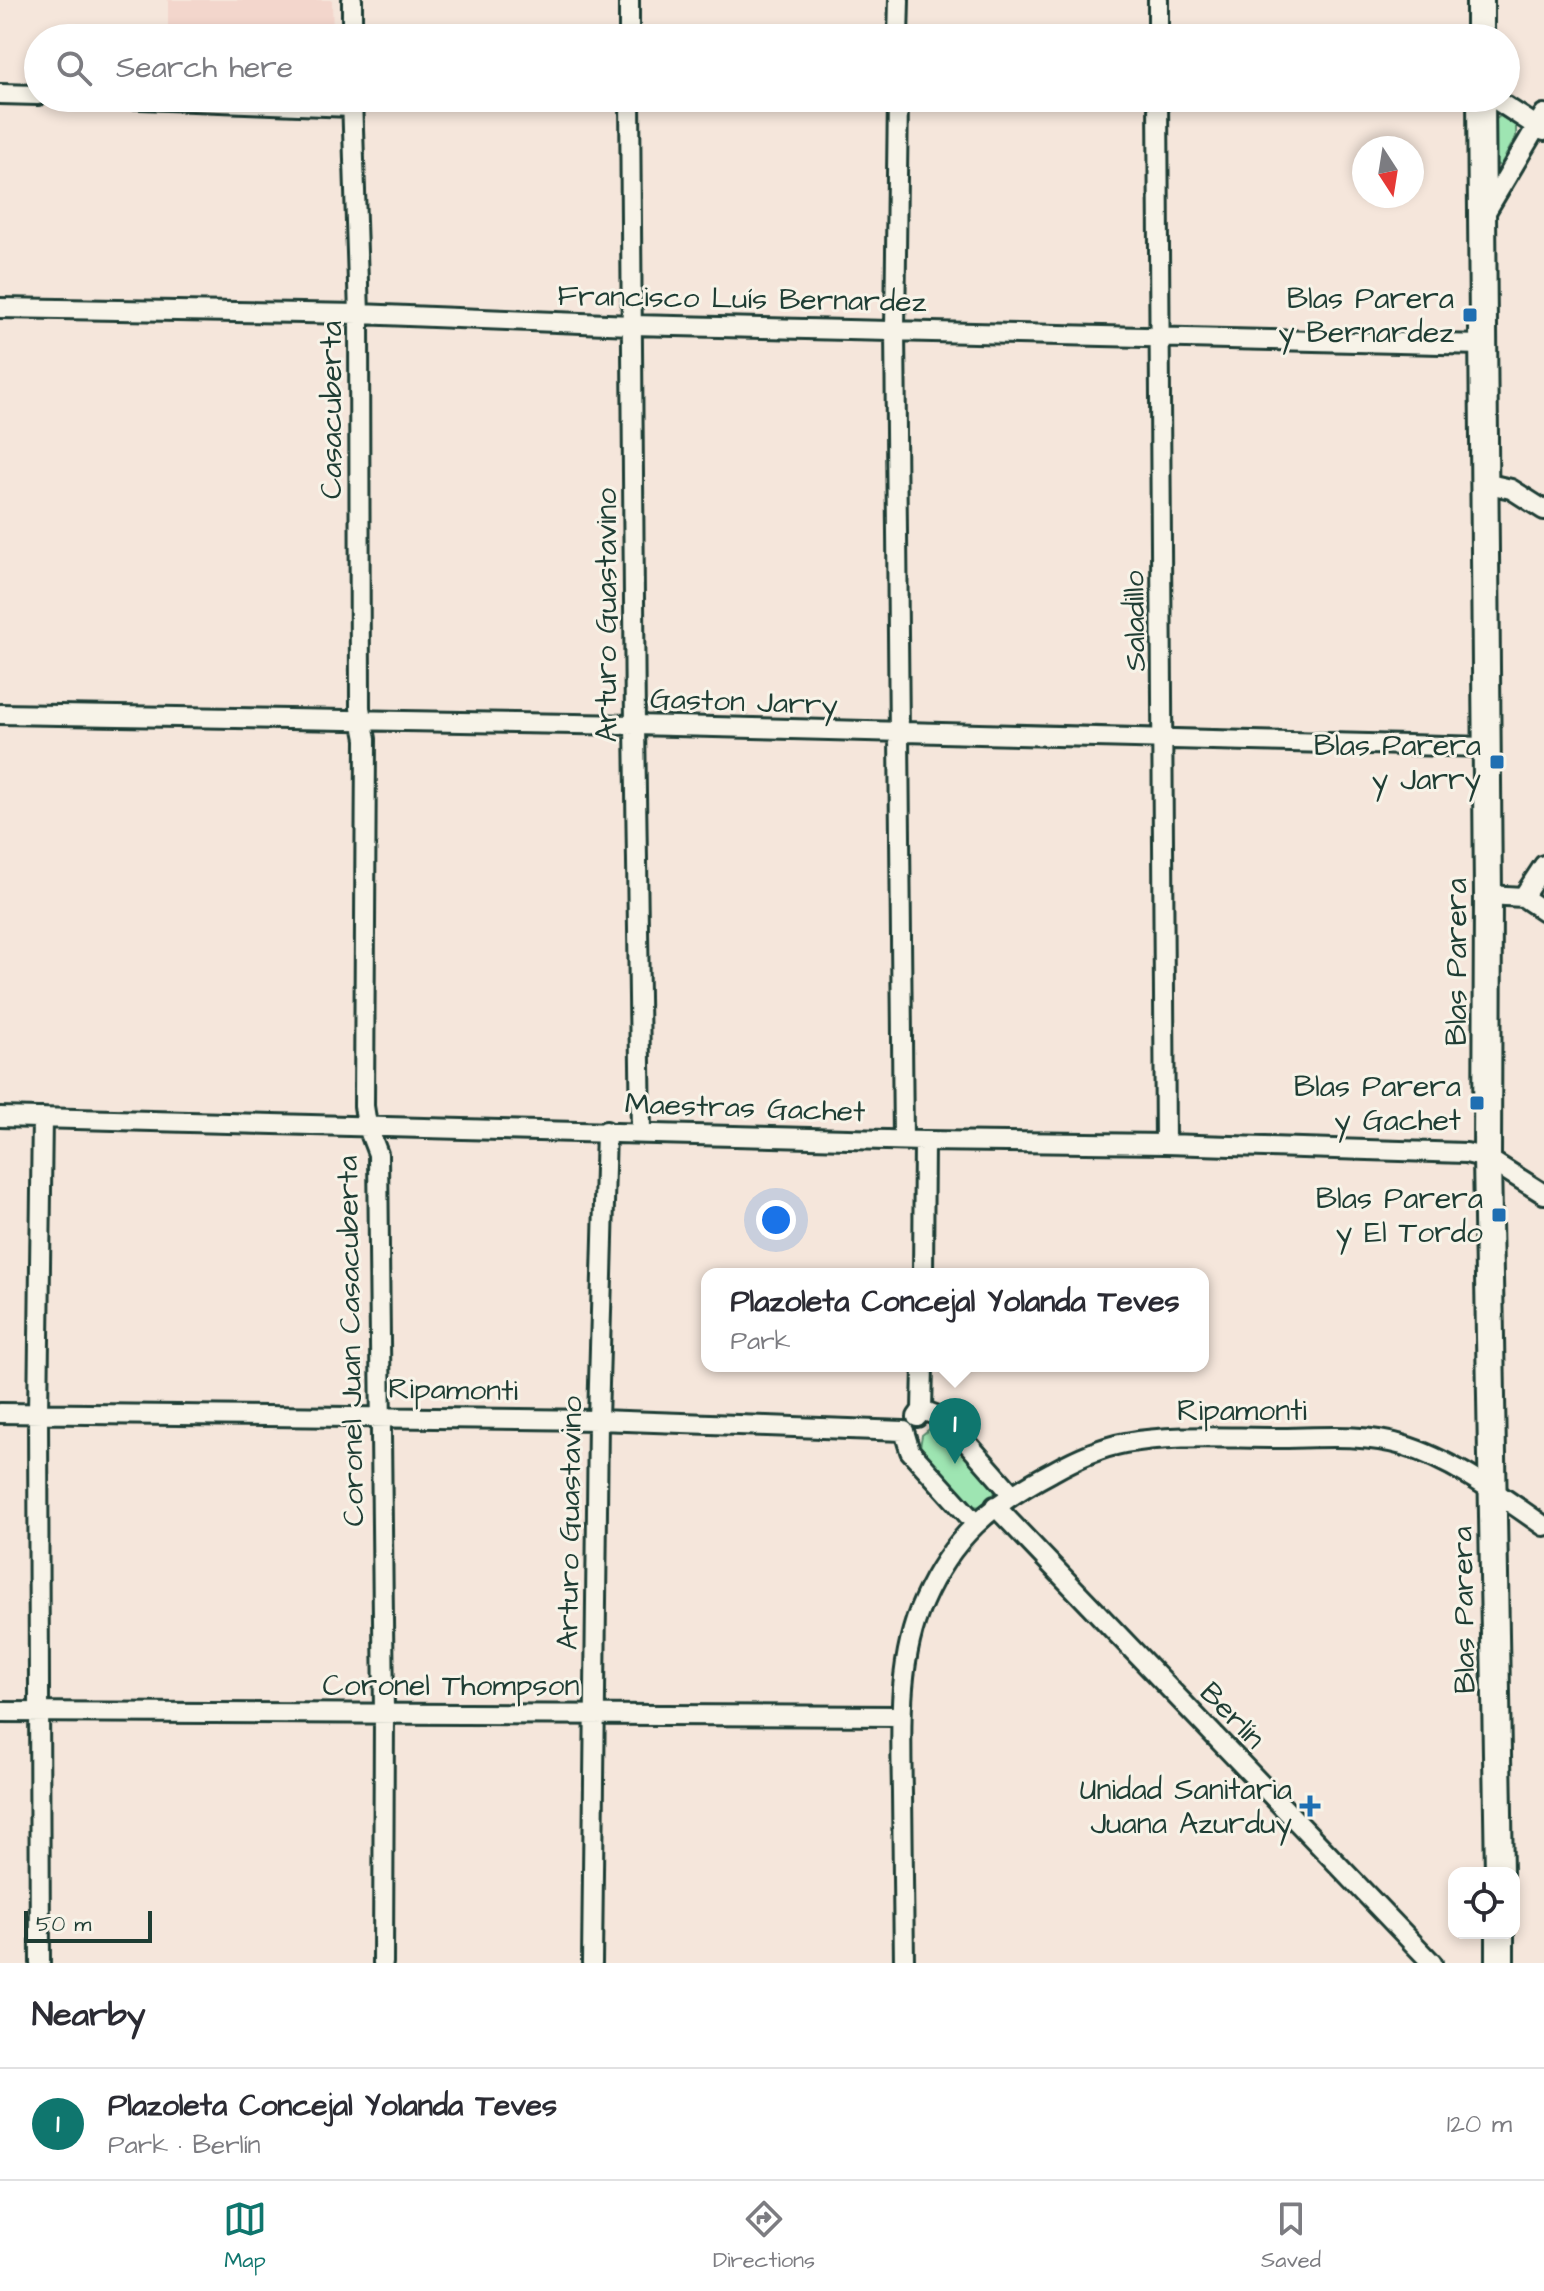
<!DOCTYPE html>
<meta charset="utf-8">
<style>
:root{--surface:#fff;--page:#f2f2f3;--text:#2b2b33;--muted:#7c7c81;--line:#e1e1e2;--accent:#0f766e}
body{margin:0;font-family:"Architects Daughter",sans-serif;background:var(--page);color:var(--text)}
.controls{position:absolute;right:24px;bottom:24px;display:grid;overflow:hidden;border-radius:16px;box-shadow:0 4px 12px #0003}
.controls button{width:72px;height:72px;display:grid;place-items:center;padding:0;border:0;border-bottom:2px solid var(--line);background:var(--surface);color:var(--text);font:40px sans-serif}
.compass{position:absolute;left:1352px;top:136px;width:72px;height:72px;border-radius:50%;background:var(--surface);box-shadow:0 4px 12px #0003;rotate:168deg}
.scale{position:absolute;left:24px;bottom:20px;width:128px;box-sizing:border-box;padding-left:8px;border:4px solid #1f3d34;border-top:0;font-size:22px;line-height:28px;white-space:nowrap;color:#1f3d34;-webkit-text-stroke:6px #f7f3e8;paint-order:stroke}
.you{position:absolute;left:776px;top:1220px;width:28px;height:28px;margin:-20px;border:6px solid #fff;border-radius:50%;background:#1a73e8;box-shadow:0 0 0 12px #1a73e833}
.badge{display:grid;place-items:center;width:52px;height:52px;border-radius:50%;background:var(--accent);color:#fff;font-size:26px;font-weight:700}
.pin{position:absolute;translate:-50% -66px;filter:drop-shadow(0 2px 4px #0008)}
.pin::after{content:'';position:absolute;top:42px;width:28px;height:24px;background:inherit;clip-path:polygon(0 0,100% 0,50% 100%)}
.popup{position:absolute;left:701px;top:1268px;width:508px;height:104px;box-sizing:border-box;display:grid;place-content:center;border-radius:16px;background:var(--surface);filter:drop-shadow(0 2px 6px #0005);font-size:26px;white-space:nowrap;color:var(--muted)}
.popup b{font-size:30px;color:var(--text)}
.popup::after{content:'';position:absolute;left:50%;top:100%;margin-left:-16px;border:16px solid transparent;border-top-color:var(--surface)}
.list{margin:0;padding:0;list-style:none}
h2{display:flex;justify-content:space-between;align-items:center;height:104px;margin:0;padding:0 32px;font-size:34px}
h2 small{font-size:26px;font-weight:400;color:var(--muted)}
.list li{display:grid;grid-template-columns:52px 1fr auto;gap:24px;align-items:center;box-sizing:border-box;height:112px;padding:0 32px;border-top:2px solid var(--line)}
.list b{display:block;font-size:30px;white-space:nowrap}
.list p{margin:0;font-size:26px;white-space:nowrap;color:var(--muted)}
.list em{font-size:26px;font-style:normal;color:var(--muted)}
.icon{flex:none;width:44px;height:44px;fill:none;stroke:currentColor;stroke-width:2;stroke-linecap:round;stroke-linejoin:round}
.map{position:relative;flex:none;width:1544px;height:1963px;overflow:hidden}
.search{position:absolute;background:var(--surface);box-shadow:0 4px 12px #0003;left:24px;right:24px;top:24px;height:88px;display:flex;align-items:center;gap:20px;box-sizing:border-box;padding:0 28px;border-radius:44px;color:var(--muted);font-size:30px}
.sheet{height:216px;background:var(--surface)}
nav{display:flex;justify-content:space-around;align-items:center;box-sizing:border-box;height:112px;border-top:2px solid var(--line);background:var(--surface);font-size:22px;color:var(--muted)}
nav a{display:grid;justify-items:center;gap:4px}
nav .on{color:var(--accent)}
.map>svg:first-child{display:block}
.built{fill:#f3d6cc}
.green{fill:#9ee5b2;stroke:#5e9173;stroke-width:2}
.lines{fill:none;stroke-linecap:round;stroke-linejoin:round}
.street-casing{stroke:#1f3d34;stroke-width:24}
.secondary-casing{stroke:#1f3d34;stroke-width:32}
.street{stroke:#f7f3e8;stroke-width:18}
.secondary{stroke:#f7f3e8;stroke-width:26}
.poi-dot{fill:#1f6fb2;stroke:#f7f3e8;stroke-width:3}
.labels{text-anchor:middle;stroke-width:6;stroke-linejoin:round;paint-order:stroke}
.street-label{font-size:30px;fill:#1f3d34;stroke:#f7f3e8}
.poi-label{font-size:30px;fill:#1f3d34;stroke:#f7f3e8;text-anchor:end}
</style>
<div class="map">
<svg width="1544" height="1963" viewBox="0 0 1544 1963">
<rect width="100%" height="100%" fill="#f5e6db"/>
<filter id="ink" filterUnits="userSpaceOnUse"><feTurbulence type="fractalNoise" baseFrequency=".0125" numOctaves="2"/><feDisplacementMap in="SourceGraphic" scale="16" xChannelSelector="R" yChannelSelector="G"/><feConvolveMatrix kernelMatrix="1 2 1 2 8 2 1 2 1" color-interpolation-filters="sRGB"/></filter>
<g filter="url(#ink)">
<!-- built -->
<path class="built" d="M168,0H332L333,38H168Z"/>
<!-- green -->
<path class="green" d="M1500,116L1516,126V137L1500,166L1490,161V124Z
M939,1426L947,1430L995,1487L994,1499L984,1507L971,1506L923,1453L920,1447L922,1435L932,1427Z"/>
<g class="lines">
<!-- street casing -->
<g class="street-casing">
<path id="street" d="M352,0V38
M629,0V38
M1158,0V38
M898,38L899,0
M0,94L38,95
M115,98L352,107
M352,98L359,314L360,708L366,739L364,1106L367,1125L378,1154L384,1712L383,1963
M630,98L635,725L641,1132
M898,98L895,330L903,1140
M1158,98L1165,1144
M1493,98L1544,131
M1484,215L1544,114
M0,308L359,314L632,325L1483,345
M1484,483L1511,489L1544,510
M0,714L635,725L1485,747
M1488,895L1523,897L1544,911
M1523,897L1544,865
M0,1117L924,1141L1165,1144L1466,1153L1487,1158L1544,1194
M923,1274L924,1141
M922,1410L946,1419L1011,1493
M0,1413L598,1420L904,1431
M917,1417L922,1410L923,1366
M904,1431L910,1451L975,1523
M995,1506L1432,1963
M0,1712L901,1716
M40,1963L38,1413L42,1118
M592,1963L598,1420L606,1131
M904,1963C903,1906 903,1850 902,1793C901,1731 897,1660 923,1602C951,1538 991,1504 1052,1472C1075,1459 1098,1448 1125,1443C1174,1434 1226,1438 1276,1438C1317,1438 1362,1433 1402,1445C1453,1460 1501,1496 1544,1526"/>
</g>
<!-- secondary casing -->
<g class="secondary-casing">
<path id="secondary" d="M1480,0V38
M1481,98L1488,895L1487,1158L1499,1873
M1500,1933V1963"/>
</g>
<!-- street -->
<use href="#street" class="street"/>
<!-- secondary -->
<use href="#secondary" class="secondary"/>
</g>
</g>
<!-- markers -->
<g class="poi-dot">
<rect x="1462" y="307" width="16" height="16" rx="4"/>
<rect x="1489" y="754" width="16" height="16" rx="4"/>
<rect x="1469" y="1095" width="16" height="16" rx="4"/>
<rect x="1491" y="1207" width="16" height="16" rx="4"/>
<path d="M1306 1794h8v8h8v8h-8v8h-8v-8h-8v-8h8z"/>
</g>
<g class="labels">
<!-- street labels -->
<g class="street-label">
<text transform="translate(742 298) rotate(1)" y="10">Francisco Luís Bernardez</text>
<text transform="translate(331 410) rotate(-90)" y="10">Casacuberta</text>
<text transform="translate(606 615) rotate(-90)" y="10">Arturo Guastavino</text>
<text transform="translate(1134 621) rotate(-91)" y="10">Saladillo</text>
<text transform="translate(744 701) rotate(2)" y="10">Gaston Jarry</text>
<text transform="translate(1456 962) rotate(-90)" y="10">Blas Parera</text>
<text transform="translate(745 1107) rotate(2)" y="10">Maestras Gachet</text>
<text transform="translate(350 1341) rotate(-91)" y="10">Coronel Juan Casacuberta</text>
<text transform="translate(453 1389) rotate(1)" y="10">Ripamonti</text>
<text x="1242" y="1420">Ripamonti</text>
<text transform="translate(569 1523) rotate(-89)" y="10">Arturo Guastavino</text>
<text transform="translate(1463 1610) rotate(-91)" y="10">Blas Parera</text>
<text x="451" y="1695">Coronel Thompson</text>
<text transform="translate(1233 1715) rotate(46)" y="10">Berlín</text>
</g>
<!-- poi labels -->
<g class="poi-label">
<text x="1454" y="308">Blas Parera<tspan x="1454" dy="34">y Bernardez</tspan></text>
<text x="1481" y="755">Blas Parera<tspan x="1481" dy="34">y Jarry</tspan></text>
<text x="1461" y="1096">Blas Parera<tspan x="1461" dy="34">y Gachet</tspan></text>
<text x="1483" y="1208">Blas Parera<tspan x="1483" dy="34">y El Tordo</tspan></text>
<text x="1292" y="1799">Unidad Sanitaria<tspan x="1292" dy="34">Juana Azurduy</tspan></text>
</g>
</g>
</svg>
<div class="controls">
<button><svg class="icon" aria-label="locate" viewBox="0 0 24 24"><circle cx="12" cy="12" r="6"/><path d="M12 2v4M12 18v4M2 12h4M18 12h4"/></svg></button>
</div>
<svg class="compass" viewBox="-18 -18 36 36"><path d="M0-13l5 13h-10z" fill="#e53935"/><path d="M0 13l5-13h-10z" fill="#7c7c81"/></svg>
<div class="scale">50 m</div>
<div class="you"></div>
<div class="pin badge" style="left:955px;top:1464px">1</div>
<div class="popup"><b>Plazoleta Concejal Yolanda Teves</b>Park</div>
<div class="search"><svg class="icon" aria-label="search" viewBox="0 0 24 24"><circle cx="10" cy="10" r="6"/><path d="M15 15l6 6"/></svg>Search here</div>
</div>
<section class="sheet">
<h2>Nearby<small></small></h2>
<ul class="list">
<li><span class="badge">1</span><div><b>Plazoleta Concejal Yolanda Teves</b><p>Park · Berlín</p></div><em>120 m</em></li>
</ul>
</section>
<nav>
<a class="on"><svg class="icon" aria-label="map" viewBox="0 0 24 24"><path d="M3 6l6-2 6 2 6-2v14l-6 2-6-2-6 2zM9 4v14M15 6v14"/></svg>Map</a>
<a><svg class="icon" aria-label="directions" viewBox="0 0 24 24"><path d="M12 3l9 9-9 9-9-9zM9 14v-3h6M13 9l2 2-2 2"/></svg>Directions</a>
<a><svg class="icon" aria-label="saved" viewBox="0 0 24 24"><path d="M7 4h10v16l-5-4-5 4z"/></svg>Saved</a>
</nav>
